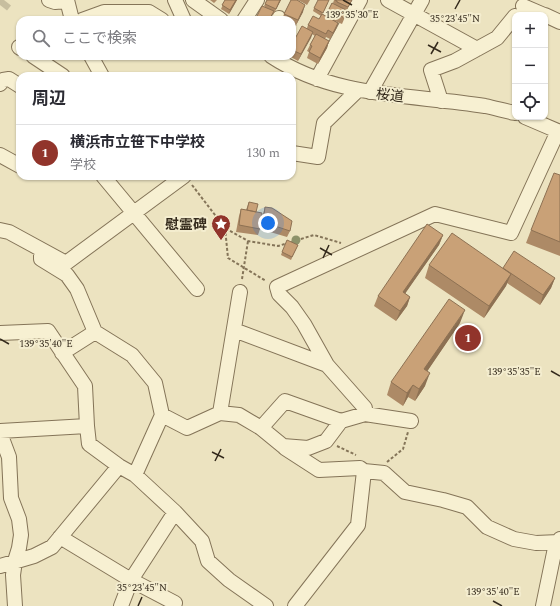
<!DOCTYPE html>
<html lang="ja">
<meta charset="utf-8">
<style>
:root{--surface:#fff;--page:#f7f7f7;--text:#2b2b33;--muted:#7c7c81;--line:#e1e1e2;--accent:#91342b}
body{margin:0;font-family:Spectral,"Noto Sans JP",serif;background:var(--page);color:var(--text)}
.controls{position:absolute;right:12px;top:12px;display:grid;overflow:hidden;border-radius:8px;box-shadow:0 1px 3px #0004}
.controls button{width:36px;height:36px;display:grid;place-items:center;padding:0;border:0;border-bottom:1px solid var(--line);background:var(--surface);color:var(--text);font:20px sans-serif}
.you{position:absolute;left:268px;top:223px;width:14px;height:14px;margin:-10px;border:3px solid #fff;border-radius:50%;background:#1a73e8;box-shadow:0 0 0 6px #1a73e833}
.badge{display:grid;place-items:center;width:26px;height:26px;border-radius:50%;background:var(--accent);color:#fff;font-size:13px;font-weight:700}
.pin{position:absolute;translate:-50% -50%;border:2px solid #fff;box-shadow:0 1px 4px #0006}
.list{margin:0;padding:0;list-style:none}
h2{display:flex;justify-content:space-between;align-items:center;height:52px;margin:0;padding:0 16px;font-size:17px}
h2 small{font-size:13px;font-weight:400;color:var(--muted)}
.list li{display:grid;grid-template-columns:26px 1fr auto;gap:12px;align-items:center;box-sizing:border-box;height:56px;padding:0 16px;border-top:1px solid var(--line)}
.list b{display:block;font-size:15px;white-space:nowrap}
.list p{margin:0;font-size:13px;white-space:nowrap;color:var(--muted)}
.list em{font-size:13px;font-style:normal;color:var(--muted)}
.icon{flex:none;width:22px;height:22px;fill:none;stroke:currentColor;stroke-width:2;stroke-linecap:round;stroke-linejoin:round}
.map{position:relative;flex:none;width:560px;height:606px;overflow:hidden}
.search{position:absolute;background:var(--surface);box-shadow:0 1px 3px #0004;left:16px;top:16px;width:280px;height:44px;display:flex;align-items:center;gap:10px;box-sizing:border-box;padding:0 14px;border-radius:12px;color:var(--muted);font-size:15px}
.panel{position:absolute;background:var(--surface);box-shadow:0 1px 3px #0004;left:16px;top:72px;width:280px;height:108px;border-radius:12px}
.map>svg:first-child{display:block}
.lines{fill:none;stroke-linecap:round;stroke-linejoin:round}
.major-tunnel{stroke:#c7be9f;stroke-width:18;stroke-dasharray:18 9;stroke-linecap:butt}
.minor-casing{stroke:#847458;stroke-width:16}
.path{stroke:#847458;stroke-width:2;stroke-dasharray:3 2;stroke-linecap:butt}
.minor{stroke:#f7f0d2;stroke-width:14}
.tree{fill:#8d926a}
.wall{fill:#ad8a66}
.shaded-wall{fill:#8d7153}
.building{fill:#c9a177;stroke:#8d7153}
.ticks{fill:none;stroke:#342a1c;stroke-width:1.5}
.labels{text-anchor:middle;stroke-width:4;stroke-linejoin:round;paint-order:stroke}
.street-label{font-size:14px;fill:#342a1c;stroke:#f4edcf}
.poi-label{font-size:14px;font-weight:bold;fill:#342a1c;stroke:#f4edcf;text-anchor:end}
.ticks-label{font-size:10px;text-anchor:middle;fill:#342a1c;stroke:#f4edcf;stroke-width:4;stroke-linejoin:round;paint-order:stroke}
</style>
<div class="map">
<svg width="560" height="606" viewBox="0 0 560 606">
<rect width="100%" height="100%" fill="#ece3c0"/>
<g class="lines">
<!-- major-tunnel -->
<path class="major-tunnel" d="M0,5L4,0"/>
<!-- minor casing -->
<g class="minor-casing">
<path id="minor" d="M49,0L55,2L67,1
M67,0L72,20
M175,0L184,20
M193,0L221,20
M388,0L477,49
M523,6L544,15
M545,15L560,22
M82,20L104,12H149L162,20
M244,20L257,0
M278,20L279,18
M19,47L20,48
M33,56L63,76
M91,56L102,76
M271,56C336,99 412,94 485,106C495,108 505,111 515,113
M317,79L360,0
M0,84L3,80L9,79L20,86
M370,92L422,0
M441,101L431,70L455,61L497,38L515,16
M525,117L560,132
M292,153L318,157L324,123L358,90
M0,155L20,166
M103,176L197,289
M0,230L9,232L66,263L184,176
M41,256V259L67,275L77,289L95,332
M234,330L327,365
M0,333L48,331L85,386L87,426L89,444L119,466
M62,353L95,332L132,355L155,383L162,415L187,428L220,413L239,415L261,428L283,446L308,448L326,441L341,421L365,414L411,421
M220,413L240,292
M365,414V408L327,365L304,324L292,307L279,294L277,287L435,214L511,233L558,131
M261,428L285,401L341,421
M0,431L87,426
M0,433L9,457L11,498L19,519L21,535L19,548L15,561L13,575L15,606
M285,448L319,470L360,468L364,471
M135,475L175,512L202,541L208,561L229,580L266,606
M60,537L131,580L175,603
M0,566L34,556L52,547L119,466L135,475L162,415
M121,606L131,580L175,512
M295,606L358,525L364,471L384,473L405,492L443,500L467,507L487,527L514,539L536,543L559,542
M543,606L555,548L560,539"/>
</g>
<!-- path -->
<path class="path" d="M192,185L225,228L248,241L278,246L314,235L341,243
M225,228L228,258L266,281
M242,279L248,241
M337,446L356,455
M387,462L403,449L408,432"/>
<!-- minor -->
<use href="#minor" class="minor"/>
</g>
<!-- trees -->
<circle class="tree" cx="296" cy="240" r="4.5"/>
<!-- wall -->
<path class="wall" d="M210,0H217L214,3Z
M225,0H237L229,14L221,9Z
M267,0H281L273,15L264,6Z
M291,0H310L307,5L298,0L303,12L296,25L292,35V20H282L284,14Z
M334,0H352L347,10L344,9L345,17L342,24L335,21L338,23L336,29L330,39L326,37L325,39L329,41L327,48L318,64L307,58L309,52L307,51L310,45L315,36L312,34L298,61L289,56H292V44L307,28L308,25L319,19L321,16L313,11L314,8L328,3L322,14L326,16L332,3L336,5L333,3Z
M560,175V256L526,243L531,230Z
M249,202L256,212L260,229L258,235L236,232L239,216L241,209L246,210Z
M265,207L290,231L287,237L260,229L263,214Z
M443,235L439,245L405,293L410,297L407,306L396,321L374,306L378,296Z
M298,245L291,260L281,255L282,252Z
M429,265L503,268L555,278L551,288L540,305L507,283L506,286L484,318L425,278Z
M460,323L427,371L425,386L415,401L408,397L403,406L387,395L391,382Z"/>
<!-- shaded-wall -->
<path class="shaded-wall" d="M236,0H237L229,14L230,10Z
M280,0H281L273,15L276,9Z
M305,5L303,12L295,27L298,20Z
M338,23L336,29L330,39Z
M313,32L311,38L298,61L301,54Z
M329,41L327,48L318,64L320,58Z
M443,235L439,245L400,301L403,292Z
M511,274L506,286L484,318L489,306Z
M555,278L551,288L540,305L543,295Z
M410,297L407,306L396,321L400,311Z
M465,310L460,323L420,382L424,369Z
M430,373L425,386L415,401L419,389Z
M413,385L408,397L403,406L407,393Z"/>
<!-- building -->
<path class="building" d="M225,0H236L230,10L222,5Z
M267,0H280L276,9L265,4Z
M291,0H297L305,5L298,20L284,14Z
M318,0H329L323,13L314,8Z
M335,0H352L348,7L337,2V1Z
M332,3L348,11L344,18L338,14L336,17L327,13Z
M262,6L274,11L269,20H255Z
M322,14L338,23L333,33L328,30L326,34L308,25L313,16L319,19Z
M292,22L296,25L292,33Z
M302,26L313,32L301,54L292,50V44Z
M316,34L329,41L320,58L309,52L312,46L310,45Z
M554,173L560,175V242L531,230Z
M249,202L258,204L256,212L247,210Z
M265,207L272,208L292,221L290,231L263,222Z
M241,209L262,213L260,229L239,225Z
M427,224L443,235L403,292L410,297L400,311L378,296Z
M452,233L511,274L489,306L429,265Z
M287,240L298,245L292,257L282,252Z
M514,251L555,278L543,295L503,268Z
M449,299L465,310L424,369L430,373L419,389L413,385L407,393L391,382Z"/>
<!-- ticks -->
<path class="ticks" d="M343,0L352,5M455,9L460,0M428,45L441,52M431,54L438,42M320,248L332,255M323,258L329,245M0,339L9,344M551,371L560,376M212,452L224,458M215,461L221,449M493,601L502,606M138,606L142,597"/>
<!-- icons -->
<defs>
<g id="sight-pin" transform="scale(1)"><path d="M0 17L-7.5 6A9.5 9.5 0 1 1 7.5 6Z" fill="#91342b" stroke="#f4edcf"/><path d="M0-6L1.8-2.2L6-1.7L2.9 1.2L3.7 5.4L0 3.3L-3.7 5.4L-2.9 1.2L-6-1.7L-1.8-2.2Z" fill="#fff"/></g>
</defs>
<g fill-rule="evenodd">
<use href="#sight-pin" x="221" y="224"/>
</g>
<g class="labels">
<!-- street labels -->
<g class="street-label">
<text transform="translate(390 95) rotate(7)" y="5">桜道</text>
</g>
<!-- poi labels -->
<g class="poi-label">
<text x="207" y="229">慰霊碑</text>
</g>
</g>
<g class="ticks-label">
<text x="352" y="18">139°35'30"E</text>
<text x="455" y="22">35°23'45"N</text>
<text x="46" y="347">139°35'40"E</text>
<text x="514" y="375">139°35'35"E</text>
<text x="142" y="591">35°23'45"N</text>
<text x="493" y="595">139°35'40"E</text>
</g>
</svg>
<div class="controls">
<button>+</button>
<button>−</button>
<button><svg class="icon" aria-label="locate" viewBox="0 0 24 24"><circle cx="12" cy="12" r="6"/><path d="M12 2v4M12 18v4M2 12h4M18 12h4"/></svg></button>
</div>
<div class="you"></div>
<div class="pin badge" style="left:468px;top:338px">1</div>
<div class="search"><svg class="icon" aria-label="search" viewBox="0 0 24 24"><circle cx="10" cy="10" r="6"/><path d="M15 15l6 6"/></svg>ここで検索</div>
<section class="panel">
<h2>周辺<small></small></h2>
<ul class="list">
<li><span class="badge">1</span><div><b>横浜市立笹下中学校</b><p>学校</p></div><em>130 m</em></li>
</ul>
</section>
</div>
